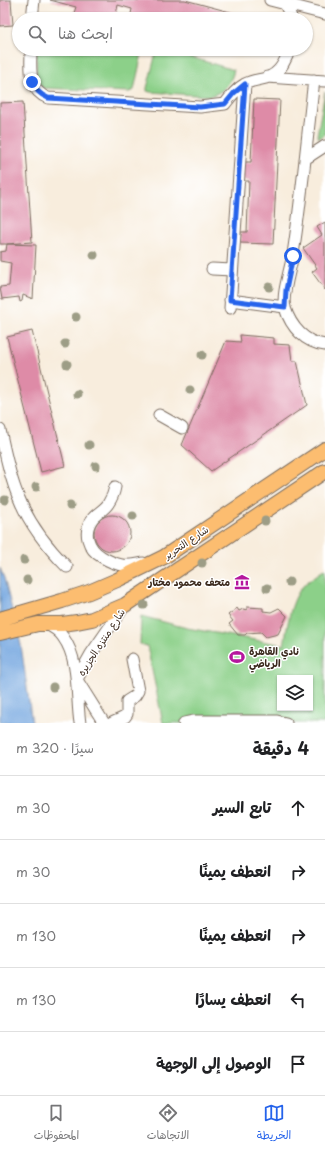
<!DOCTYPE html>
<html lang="ar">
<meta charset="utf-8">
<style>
:root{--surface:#fff;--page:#f2f2f2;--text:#202124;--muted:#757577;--line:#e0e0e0;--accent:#2563eb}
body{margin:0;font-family:"Playpen Sans","Playpen Sans Arabic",sans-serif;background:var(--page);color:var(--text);direction:rtl}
.controls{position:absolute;right:12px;bottom:12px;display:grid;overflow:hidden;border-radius:0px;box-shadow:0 1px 3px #0004}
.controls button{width:36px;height:36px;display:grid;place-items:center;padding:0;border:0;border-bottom:1px solid var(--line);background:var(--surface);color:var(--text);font:20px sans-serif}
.stop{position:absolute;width:12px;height:12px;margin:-9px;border:3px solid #2563eb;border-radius:50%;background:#fff}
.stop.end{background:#2563eb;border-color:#fff;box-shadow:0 1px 4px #0008}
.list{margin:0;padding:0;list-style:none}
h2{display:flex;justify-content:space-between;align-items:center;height:52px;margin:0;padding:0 16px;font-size:17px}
h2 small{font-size:13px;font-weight:400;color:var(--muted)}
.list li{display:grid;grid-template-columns:26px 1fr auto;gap:12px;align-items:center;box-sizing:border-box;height:64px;padding:0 16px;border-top:1px solid var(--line)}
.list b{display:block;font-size:15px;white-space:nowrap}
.list em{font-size:13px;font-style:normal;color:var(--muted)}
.icon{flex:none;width:22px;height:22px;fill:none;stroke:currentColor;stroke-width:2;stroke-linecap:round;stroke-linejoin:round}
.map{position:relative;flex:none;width:325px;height:723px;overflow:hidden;direction:ltr}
.search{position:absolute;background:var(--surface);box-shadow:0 1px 3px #0004;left:12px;right:12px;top:12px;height:44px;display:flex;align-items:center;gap:10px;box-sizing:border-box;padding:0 14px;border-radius:22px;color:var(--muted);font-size:15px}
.sheet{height:372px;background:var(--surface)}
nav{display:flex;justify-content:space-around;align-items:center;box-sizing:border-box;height:56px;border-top:1px solid var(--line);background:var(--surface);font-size:11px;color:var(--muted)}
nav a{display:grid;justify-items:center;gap:2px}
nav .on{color:var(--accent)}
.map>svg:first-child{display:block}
.green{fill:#8cd089;stroke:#647d54;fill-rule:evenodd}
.water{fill:#73a6df;stroke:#57687e}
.building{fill:#de8ba7}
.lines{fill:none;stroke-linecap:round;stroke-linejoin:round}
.minor-casing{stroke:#7d6e61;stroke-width:13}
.major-casing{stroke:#7d6e61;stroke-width:16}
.minor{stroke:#fff;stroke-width:11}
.major{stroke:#fcbd6f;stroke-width:14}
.tree{fill:#9d9d86}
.route{stroke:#2563eb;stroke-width:5}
.labels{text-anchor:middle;stroke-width:3;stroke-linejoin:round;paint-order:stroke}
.street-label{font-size:10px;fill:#3b2a1e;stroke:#fff}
.poi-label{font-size:10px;font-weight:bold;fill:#3b2a1e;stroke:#fff;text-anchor:end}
</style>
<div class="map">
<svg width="325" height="723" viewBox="0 0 325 723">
<rect width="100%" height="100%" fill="#fff"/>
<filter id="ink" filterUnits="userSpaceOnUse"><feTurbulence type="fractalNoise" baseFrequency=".025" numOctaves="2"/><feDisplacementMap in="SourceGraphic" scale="8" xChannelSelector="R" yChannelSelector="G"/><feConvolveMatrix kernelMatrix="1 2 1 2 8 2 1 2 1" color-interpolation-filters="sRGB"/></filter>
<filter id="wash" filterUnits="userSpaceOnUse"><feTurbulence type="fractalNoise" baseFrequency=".012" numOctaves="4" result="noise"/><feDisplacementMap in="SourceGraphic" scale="16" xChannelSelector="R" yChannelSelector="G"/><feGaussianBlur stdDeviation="0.9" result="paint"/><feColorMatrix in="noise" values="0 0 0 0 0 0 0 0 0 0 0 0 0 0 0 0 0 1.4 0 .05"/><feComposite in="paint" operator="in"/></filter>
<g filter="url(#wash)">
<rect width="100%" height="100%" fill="#f8eddd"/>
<!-- green -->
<path class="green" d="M36,49H143L134,90L129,92L42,88L37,82Z
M157,49H163L234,70C231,84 223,93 209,96L150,92L147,91V88Z
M325,92V134L319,138L317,135Z
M325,569V723H163L147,646L140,644L141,616L187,628L284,645C288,626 289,602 303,586C309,580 317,575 325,569ZM280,678H310V708H280Z"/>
<!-- water -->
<path class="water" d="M0,568L4,578L21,645L32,723H0Z"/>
<g id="blocks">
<!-- building -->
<path class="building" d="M0,0H11L13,25L0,26Z
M50,0H185L256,19H130L132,9L118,5L115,19H72L76,7Z
M194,49H213L212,54Z
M254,99L280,100L273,244L240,243L241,232H247L249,181H241L242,162H251Z
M23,102L32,242L7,244L36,245L33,299L23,295L22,301L20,302L19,297L2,299L0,288V287L9,286L11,263L0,261V252L6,251L7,244H0V103Z
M325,222V290L312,272L317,268L303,248L322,235L317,227Z
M32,331L65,466L41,472L7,337Z
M240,335L274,338V344L290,345L292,361H297L307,405L211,471L182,445L226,341L241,342Z
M94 533a18 18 0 1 1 36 0a18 18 0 1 1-36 0Z
M247,607L263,608V611L271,612L279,608L287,616L278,634L266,637L261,632L247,633L245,635H238L229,624L233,621L228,615L237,608L239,611L243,609L247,610Z"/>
</g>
</g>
<g filter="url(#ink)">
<use href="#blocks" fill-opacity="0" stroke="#7d6e61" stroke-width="1"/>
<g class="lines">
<!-- minor casing -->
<g class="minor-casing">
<path id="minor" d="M270,0L325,14
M285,4L292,19
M32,19L34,0
M31,49C31,68 27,90 48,98L200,107L225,104C231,96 236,89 245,84C252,80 259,80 266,78C280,74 285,61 290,49
M267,77L325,81
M314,80C307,138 302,196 293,254C291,268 281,295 285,308C291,327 305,343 325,345
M305,159L325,146
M212,269L232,270
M230,300L285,307
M230,308L245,84
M159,415L182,428
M0,430C5,452 9,475 18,496C29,524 46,546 67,567
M115,487C114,493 112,498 108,504C104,510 97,513 93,518C82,532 88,549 102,557C117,566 126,567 143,563
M46,624C53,627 59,631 63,637C80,660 76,697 80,723
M77,679L91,654L125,605
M77,680L104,723
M112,723L125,717L127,714V701L135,696L138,691L132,659
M184,723L194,721H277L286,723"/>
</g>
<!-- major casing -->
<g class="major-casing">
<path id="major" d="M0,619L62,601L89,592L117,580L164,557L325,449
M0,633L38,624H62L77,622L92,619L125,605L325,471"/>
</g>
<!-- minor -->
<use href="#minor" class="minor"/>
<!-- major -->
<use href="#major" class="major"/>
</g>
<!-- trees -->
<g class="tree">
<circle cx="94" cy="255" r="4.5"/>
<circle cx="269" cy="287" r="4.5"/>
<circle cx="76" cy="317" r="4.5"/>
<circle cx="65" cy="344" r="4.5"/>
<circle cx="202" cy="355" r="4.5"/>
<circle cx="67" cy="364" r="4.5"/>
<circle cx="190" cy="390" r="4.5"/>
<circle cx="77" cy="394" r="4.5"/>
<circle cx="89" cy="445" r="4.5"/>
<circle cx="96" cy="466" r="4.5"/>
<circle cx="36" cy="487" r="4.5"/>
<circle cx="5" cy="500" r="4.5"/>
<circle cx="70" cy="506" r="4.5"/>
<circle cx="133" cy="516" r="4.5"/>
<circle cx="265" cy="521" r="4.5"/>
<circle cx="24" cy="560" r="4.5"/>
<circle cx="202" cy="563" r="4.5"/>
<circle cx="27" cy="580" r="4.5"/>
<circle cx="289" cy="582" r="4.5"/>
<circle cx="267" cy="588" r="4.5"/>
<circle cx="144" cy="605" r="4.5"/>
<circle cx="53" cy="687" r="4.5"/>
</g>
</g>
<g class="lines" filter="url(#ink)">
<!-- route -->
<path class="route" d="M32,82C36,90 39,94 48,98L200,107L225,104L234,93L245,84L230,300L285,307L286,290L293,256"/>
</g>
<!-- icons -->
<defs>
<g id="museum-bare" transform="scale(1.2)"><path d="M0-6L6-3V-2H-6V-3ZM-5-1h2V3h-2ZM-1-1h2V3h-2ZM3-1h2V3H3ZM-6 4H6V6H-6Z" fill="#b5179e" stroke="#fff" stroke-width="2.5" paint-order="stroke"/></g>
<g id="stadium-bare" transform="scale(1.2)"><path d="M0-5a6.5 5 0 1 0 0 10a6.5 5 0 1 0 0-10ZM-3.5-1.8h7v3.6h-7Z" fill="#b5179e" stroke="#fff" stroke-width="2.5" paint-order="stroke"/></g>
</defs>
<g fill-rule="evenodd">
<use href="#museum-bare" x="242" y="582"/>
<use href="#stadium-bare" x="237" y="657"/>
</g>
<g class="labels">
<!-- street labels -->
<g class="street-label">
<text transform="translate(186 542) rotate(-34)" y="4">شارع التحرير</text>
<text transform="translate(101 642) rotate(-57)" y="4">شارع منتزه الجزيره</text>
</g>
<!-- poi labels -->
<g class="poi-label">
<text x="230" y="586">متحف محمود مختار</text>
<text x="249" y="655" text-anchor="start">نادي القاهرة<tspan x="249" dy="12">الرياضي</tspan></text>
</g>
</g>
</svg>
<div class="controls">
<button><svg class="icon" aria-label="layers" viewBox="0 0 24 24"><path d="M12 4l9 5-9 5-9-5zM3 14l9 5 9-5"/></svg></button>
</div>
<div class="stop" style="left:293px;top:256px"></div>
<div class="stop end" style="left:32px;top:82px"></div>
<div class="search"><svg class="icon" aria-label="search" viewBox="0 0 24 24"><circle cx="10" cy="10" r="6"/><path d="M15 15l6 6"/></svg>ابحث هنا</div>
</div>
<section class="sheet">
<h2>4 دقيقة<small>سيرًا · 320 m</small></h2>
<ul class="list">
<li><svg class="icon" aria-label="ahead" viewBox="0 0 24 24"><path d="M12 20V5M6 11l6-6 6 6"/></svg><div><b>تابع السير</b></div><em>30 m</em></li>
<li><svg class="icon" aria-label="right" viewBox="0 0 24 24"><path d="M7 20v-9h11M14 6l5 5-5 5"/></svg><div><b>انعطف يمينًا</b></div><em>30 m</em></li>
<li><svg class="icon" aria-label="right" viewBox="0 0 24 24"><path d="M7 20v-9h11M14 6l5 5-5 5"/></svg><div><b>انعطف يمينًا</b></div><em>130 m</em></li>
<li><svg class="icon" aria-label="left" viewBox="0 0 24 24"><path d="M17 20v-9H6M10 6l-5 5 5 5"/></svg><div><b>انعطف يسارًا</b></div><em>130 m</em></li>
<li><svg class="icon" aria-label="arrive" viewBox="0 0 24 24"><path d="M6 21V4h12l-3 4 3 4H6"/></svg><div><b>الوصول إلى الوجهة</b></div></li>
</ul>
</section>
<nav>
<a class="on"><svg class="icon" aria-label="map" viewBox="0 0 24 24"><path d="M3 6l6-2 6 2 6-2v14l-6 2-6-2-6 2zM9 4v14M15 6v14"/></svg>الخريطة</a>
<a><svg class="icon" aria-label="directions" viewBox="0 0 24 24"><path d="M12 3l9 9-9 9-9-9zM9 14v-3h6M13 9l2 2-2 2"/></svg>الاتجاهات</a>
<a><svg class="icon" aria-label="saved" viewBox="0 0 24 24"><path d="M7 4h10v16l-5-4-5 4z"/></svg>المحفوظات</a>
</nav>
